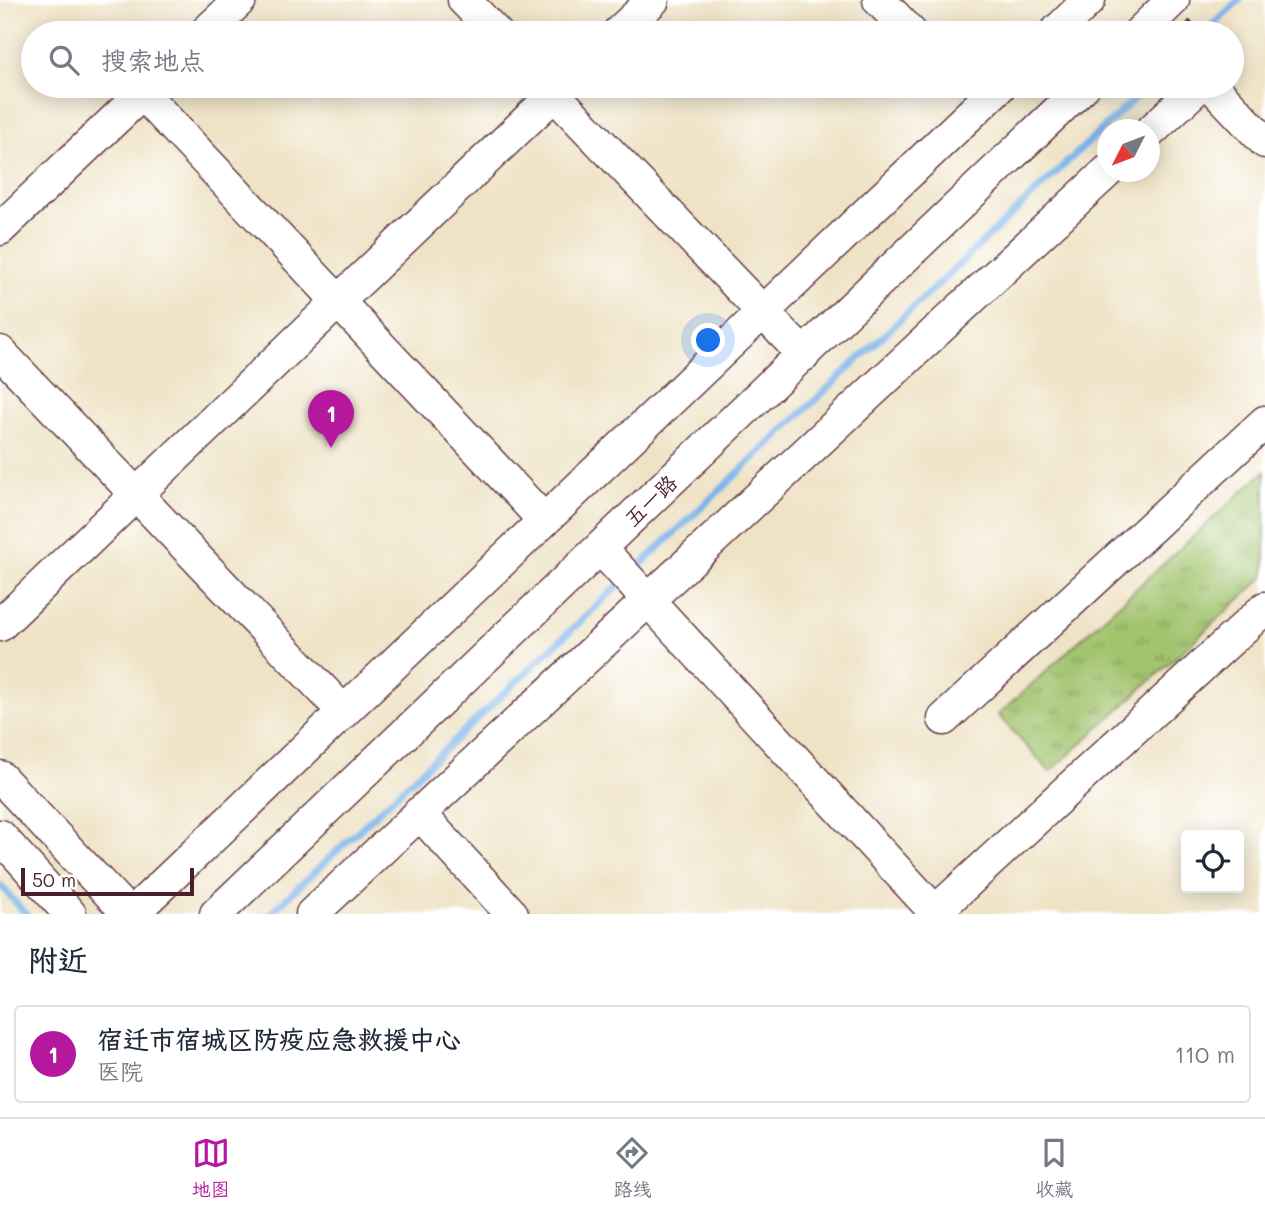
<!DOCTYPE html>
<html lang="zh">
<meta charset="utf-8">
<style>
:root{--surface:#fff;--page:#f6f6f7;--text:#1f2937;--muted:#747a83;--line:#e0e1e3;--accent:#b5179e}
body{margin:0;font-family:Mali,"LXGW WenKai TC",sans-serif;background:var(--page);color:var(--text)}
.controls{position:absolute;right:21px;bottom:21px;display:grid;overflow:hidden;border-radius:7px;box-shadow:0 4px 18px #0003}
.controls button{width:63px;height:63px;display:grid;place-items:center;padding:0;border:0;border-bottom:2px solid var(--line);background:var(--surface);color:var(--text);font:35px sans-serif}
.compass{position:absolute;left:1097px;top:119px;width:63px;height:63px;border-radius:50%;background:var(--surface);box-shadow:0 4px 18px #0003;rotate:228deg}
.scale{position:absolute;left:21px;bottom:18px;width:173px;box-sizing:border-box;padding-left:7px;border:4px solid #4a1f2b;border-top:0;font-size:19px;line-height:24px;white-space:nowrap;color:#4a1f2b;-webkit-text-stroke:5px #fff;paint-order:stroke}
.you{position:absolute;left:709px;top:341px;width:24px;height:24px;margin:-18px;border:5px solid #fff;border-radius:50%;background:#1a73e8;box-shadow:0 0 0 10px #1a73e833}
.badge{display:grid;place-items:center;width:46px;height:46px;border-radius:50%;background:var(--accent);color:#fff;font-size:23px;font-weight:700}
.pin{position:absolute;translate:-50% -58px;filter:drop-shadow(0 2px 4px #0008)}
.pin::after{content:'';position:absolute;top:37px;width:24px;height:21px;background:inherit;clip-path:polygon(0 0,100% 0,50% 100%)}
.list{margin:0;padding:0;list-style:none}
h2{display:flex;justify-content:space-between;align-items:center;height:91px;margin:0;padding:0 28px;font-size:30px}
h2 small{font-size:23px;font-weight:400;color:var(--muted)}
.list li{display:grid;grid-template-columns:46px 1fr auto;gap:21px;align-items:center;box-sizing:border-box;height:98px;margin:0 14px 14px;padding:0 14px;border:2px solid var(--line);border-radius:7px}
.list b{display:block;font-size:26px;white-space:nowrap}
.list p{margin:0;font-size:23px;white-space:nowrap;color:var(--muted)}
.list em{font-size:23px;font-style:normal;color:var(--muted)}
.icon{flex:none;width:38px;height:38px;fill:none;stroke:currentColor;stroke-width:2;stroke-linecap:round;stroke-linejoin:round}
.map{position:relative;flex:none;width:1265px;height:914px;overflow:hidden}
.search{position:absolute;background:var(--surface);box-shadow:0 4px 18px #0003;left:21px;right:21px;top:21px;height:77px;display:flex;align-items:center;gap:18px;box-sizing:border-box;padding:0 24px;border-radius:38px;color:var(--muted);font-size:26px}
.sheet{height:203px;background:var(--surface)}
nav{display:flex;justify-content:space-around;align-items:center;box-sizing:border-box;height:98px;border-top:2px solid var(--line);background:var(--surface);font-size:19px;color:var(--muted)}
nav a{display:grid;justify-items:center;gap:4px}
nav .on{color:var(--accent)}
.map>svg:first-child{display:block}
.grass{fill:url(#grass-tufts);stroke:#76724c;stroke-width:2}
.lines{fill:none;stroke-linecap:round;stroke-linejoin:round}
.stream{stroke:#78b2e9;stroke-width:7}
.minor-casing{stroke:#633c42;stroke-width:35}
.path{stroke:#633c42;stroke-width:4.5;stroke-dasharray:5 5;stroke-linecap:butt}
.minor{stroke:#fff;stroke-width:32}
.labels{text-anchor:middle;stroke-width:7;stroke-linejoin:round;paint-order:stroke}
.street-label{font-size:21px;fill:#4a1f2b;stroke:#fff}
</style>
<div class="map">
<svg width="1265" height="914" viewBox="0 0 1265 914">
<defs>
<pattern id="grass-tufts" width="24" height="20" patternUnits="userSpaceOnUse" patternTransform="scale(1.75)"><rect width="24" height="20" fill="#a2c46e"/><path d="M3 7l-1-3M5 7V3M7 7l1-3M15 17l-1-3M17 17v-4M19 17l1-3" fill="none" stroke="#869f5b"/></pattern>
</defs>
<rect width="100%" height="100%" fill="#fff"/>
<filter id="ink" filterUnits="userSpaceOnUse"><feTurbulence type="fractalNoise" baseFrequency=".0143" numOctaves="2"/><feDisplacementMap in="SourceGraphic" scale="14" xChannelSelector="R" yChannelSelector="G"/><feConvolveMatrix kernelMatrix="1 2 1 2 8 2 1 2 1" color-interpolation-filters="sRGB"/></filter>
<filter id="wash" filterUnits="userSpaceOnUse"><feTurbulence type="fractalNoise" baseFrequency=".00686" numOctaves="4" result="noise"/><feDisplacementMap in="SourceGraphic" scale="28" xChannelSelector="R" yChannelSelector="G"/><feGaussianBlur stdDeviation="1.57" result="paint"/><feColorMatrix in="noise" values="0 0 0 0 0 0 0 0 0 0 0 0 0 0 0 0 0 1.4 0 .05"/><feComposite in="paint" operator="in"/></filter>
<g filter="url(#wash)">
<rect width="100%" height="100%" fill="#efe3c6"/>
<!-- grass -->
<path class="grass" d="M1265,471V576L1050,772L998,715Z"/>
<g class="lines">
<!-- stream -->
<path class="stream" d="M1204,33L1239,0
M632,573L1148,86
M0,885L26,914
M270,914L621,583"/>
</g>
</g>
<g filter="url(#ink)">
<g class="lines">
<!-- minor casing -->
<g class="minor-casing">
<path id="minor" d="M464,0L496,33
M879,0L911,33
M205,33L240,0
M618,33L653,0
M1055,33L1089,0
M1139,33L1173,0
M546,86L804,355
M1212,86L1265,142
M142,93L544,520
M1150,132L1199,86
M0,229L150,86
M0,352L343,711
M601,549L937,914
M0,625L563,86
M944,719L1265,422
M0,777L125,910L139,907L1000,86
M419,813L512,914
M0,836L70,914
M935,912L1265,608
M216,914L1084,86
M312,914L1108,171"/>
</g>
<!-- path -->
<path class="path" d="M1188,21L1200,33"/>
<!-- minor -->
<use href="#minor" class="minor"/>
</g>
</g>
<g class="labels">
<!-- street labels -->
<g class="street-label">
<text transform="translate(651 501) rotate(-44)" y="7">五一路</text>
</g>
</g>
</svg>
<div class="controls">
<button><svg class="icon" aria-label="locate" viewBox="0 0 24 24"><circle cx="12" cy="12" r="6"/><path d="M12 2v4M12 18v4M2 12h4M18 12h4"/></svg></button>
</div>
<svg class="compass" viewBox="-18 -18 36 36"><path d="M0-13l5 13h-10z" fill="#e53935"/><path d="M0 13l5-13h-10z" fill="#747a83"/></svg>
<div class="scale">50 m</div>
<div class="you"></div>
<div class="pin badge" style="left:331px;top:448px">1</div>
<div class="search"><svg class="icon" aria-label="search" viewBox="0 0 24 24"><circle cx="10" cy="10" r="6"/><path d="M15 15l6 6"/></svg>搜索地点</div>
</div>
<section class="sheet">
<h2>附近<small></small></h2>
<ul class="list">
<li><span class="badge">1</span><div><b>宿迁市宿城区防疫应急救援中心</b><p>医院</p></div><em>110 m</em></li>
</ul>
</section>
<nav>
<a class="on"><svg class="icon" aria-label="map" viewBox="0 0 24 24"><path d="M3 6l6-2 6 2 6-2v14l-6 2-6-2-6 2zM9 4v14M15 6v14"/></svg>地图</a>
<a><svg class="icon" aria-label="directions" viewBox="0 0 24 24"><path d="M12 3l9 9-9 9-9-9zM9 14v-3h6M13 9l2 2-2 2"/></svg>路线</a>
<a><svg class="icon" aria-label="saved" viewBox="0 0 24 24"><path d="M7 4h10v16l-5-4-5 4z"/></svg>收藏</a>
</nav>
